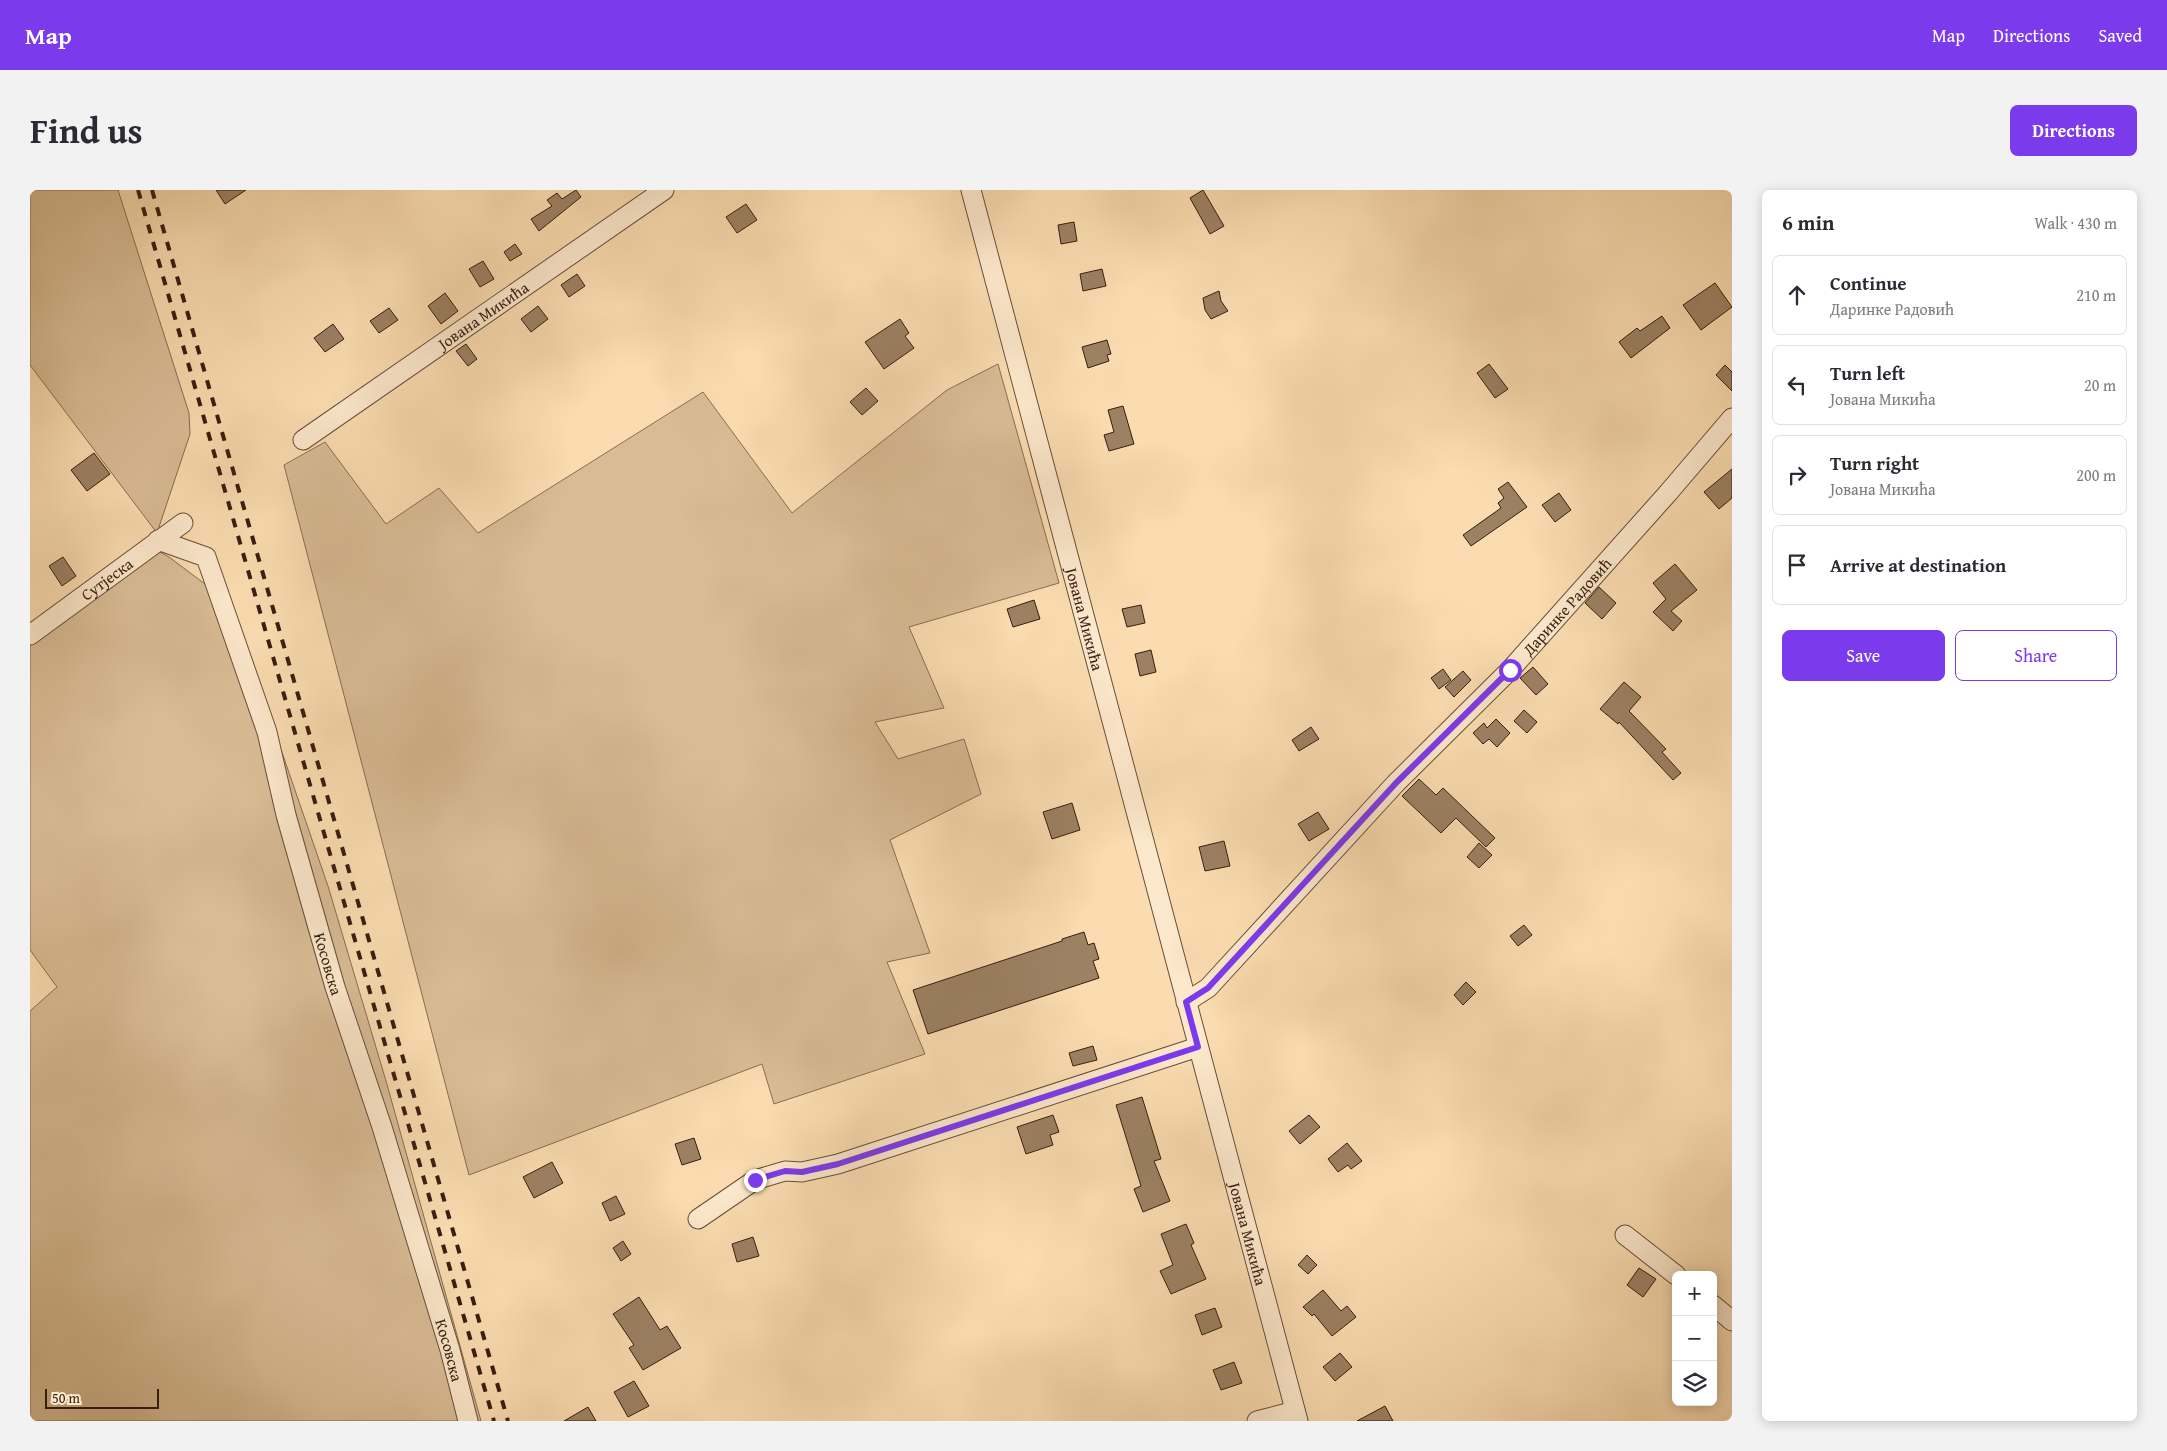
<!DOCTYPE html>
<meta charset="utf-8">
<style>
:root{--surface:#fff;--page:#f2f2f3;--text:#2b2b33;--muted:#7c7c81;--line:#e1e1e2;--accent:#7c3aed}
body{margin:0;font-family:"Gentium Book Plus",serif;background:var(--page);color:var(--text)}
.controls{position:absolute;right:15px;bottom:15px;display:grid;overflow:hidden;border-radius:8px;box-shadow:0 2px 12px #0003}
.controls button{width:45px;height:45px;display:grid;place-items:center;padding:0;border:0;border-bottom:1px solid var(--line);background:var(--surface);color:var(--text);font:25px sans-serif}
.scale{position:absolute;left:15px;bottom:12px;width:114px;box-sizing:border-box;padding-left:5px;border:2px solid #371e0f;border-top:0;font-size:14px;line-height:18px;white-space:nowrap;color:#371e0f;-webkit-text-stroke:4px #fce8cc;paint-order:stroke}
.stop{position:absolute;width:15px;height:15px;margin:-11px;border:4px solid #7c3aed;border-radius:50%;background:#fff}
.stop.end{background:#7c3aed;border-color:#fff;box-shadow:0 1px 5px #0008}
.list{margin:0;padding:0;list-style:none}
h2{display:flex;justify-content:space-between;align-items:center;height:65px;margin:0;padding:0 20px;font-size:21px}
h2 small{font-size:16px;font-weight:400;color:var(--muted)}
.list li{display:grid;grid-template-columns:32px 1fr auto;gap:15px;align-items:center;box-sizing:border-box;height:80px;margin:0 10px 10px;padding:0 10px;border:1px solid var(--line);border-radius:8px}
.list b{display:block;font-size:19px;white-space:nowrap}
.list p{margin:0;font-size:16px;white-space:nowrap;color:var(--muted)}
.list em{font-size:16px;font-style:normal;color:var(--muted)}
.actions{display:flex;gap:10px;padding:15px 20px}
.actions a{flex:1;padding:11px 0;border:1px solid var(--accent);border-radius:8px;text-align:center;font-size:18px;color:var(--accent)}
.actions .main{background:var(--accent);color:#fff}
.icon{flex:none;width:28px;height:28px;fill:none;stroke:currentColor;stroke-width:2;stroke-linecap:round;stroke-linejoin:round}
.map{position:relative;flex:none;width:1702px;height:1231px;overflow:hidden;border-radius:8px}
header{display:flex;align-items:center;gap:30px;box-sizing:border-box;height:70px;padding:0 25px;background:var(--accent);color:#fff}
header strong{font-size:24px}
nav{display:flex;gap:28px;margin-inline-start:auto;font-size:18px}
.intro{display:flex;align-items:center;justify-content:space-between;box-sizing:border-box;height:120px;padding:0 30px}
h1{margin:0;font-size:35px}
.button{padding:12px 22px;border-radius:8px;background:var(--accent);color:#fff;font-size:18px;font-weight:700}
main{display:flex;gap:30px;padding:0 30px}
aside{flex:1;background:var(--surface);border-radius:8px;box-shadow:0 2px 12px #0003}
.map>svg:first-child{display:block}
.green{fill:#d9bc95;stroke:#886d52}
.building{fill:#9c8163;stroke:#371e0f}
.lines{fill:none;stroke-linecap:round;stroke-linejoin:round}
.minor-casing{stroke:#684e37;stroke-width:21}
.minor{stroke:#fce8cc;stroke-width:19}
.rail{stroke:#371e0f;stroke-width:4;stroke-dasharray:9 9;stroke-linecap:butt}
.route{stroke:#7c3aed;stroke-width:6}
.labels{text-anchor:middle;stroke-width:4;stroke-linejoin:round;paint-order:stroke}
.street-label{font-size:16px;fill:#371e0f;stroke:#fce8cc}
</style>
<header>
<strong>Map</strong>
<nav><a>Map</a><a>Directions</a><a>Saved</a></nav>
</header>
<div class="intro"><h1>Find us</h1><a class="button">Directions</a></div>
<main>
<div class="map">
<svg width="1702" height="1231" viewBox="0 0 1702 1231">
<rect width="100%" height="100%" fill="#fadcb0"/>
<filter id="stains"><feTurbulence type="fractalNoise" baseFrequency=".004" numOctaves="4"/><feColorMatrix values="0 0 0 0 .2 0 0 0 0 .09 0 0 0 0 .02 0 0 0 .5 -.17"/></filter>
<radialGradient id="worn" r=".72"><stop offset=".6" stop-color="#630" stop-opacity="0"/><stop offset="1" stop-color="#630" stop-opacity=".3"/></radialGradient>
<!-- green -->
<path class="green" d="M0,0H88L159,223L160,244L127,343L0,175Z
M968,174L1029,393L879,437L914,518L845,532L868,569L934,549L951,604L860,650L900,763L857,772L895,864L744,914L732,874L439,985L254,275L295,252L356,334L409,298L448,343L673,202L762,323L917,200Z
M126,360L139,367L175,394L235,513L298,696L356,891L451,1231H0V821L27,797L0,760V456Z"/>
<!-- building -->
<path class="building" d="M186,0H216L195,14Z
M546,0L551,7L509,41L501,29L522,16L517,10L527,3L532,9Z
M1173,0L1194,36L1180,44L1160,8Z
M716,14L727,30L707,43L696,27Z
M1044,32L1047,51L1031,54L1028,35Z
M485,54L492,64L480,71L474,62Z
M453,71L464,89L450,97L439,79Z
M1072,79L1076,96L1053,101L1050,84Z
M547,84L555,96L539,107L531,95Z
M1685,93L1702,117L1671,140L1653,115Z
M1189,101L1191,111L1198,121L1181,129L1175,120L1173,108Z
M415,103L428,121L411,134L398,116Z
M508,116L518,129L501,142L491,129Z
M359,118L368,130L349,143L340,131Z
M1632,126L1640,138L1601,168L1589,152L1607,138L1610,141Z
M870,129L879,143L875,146L884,158L854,179L835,152Z
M303,134L314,149L295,162L284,148Z
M1077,150L1081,164L1077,165L1079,171L1058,178L1052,157Z
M436,154L447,169L438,176L426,161Z
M1459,174L1478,199L1465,208L1447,183Z
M1695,175L1702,182V201L1686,185Z
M836,198L848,211L832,225L820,212Z
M1093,216L1104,254L1079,261L1074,245L1084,242L1078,220Z
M64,263L80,284L57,301L41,280Z
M1702,279V308L1689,319L1674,302Z
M1478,292L1497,317L1441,356L1433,345L1471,318L1468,313L1474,308L1468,299Z
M1529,303L1541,320L1525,332L1512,315Z
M33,367L46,386L32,396L19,376Z
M1645,374L1667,400L1641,421L1652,431L1643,441L1623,422L1636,409L1623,393Z
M1569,397L1586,413L1572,429L1555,413Z
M1004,410L1010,429L983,437L977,419Z
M1111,415L1115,433L1097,437L1092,419Z
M1121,460L1126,482L1110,486L1105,464Z
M1503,477L1518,494L1506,505L1490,488Z
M1413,479L1421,490L1409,499L1401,488Z
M1433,481L1441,490L1424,507L1415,497Z
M1594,492L1611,507L1599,521L1636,559L1632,562L1651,583L1643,590L1589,532L1588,534L1570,519Z
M1494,520L1507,532L1497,543L1484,531Z
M1466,529L1480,543L1467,557L1459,549L1453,554L1443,543L1454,533L1457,538Z
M1281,537L1289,549L1269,561L1262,550Z
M1389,589L1406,605L1413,598L1465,648L1456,657L1426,628L1411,643L1372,606Z
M1042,613L1050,640L1022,649L1013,622Z
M1288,622L1299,639L1279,651L1268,634Z
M1194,651L1200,676L1175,681L1169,657Z
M1449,653L1462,665L1449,678L1437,667Z
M1494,735L1502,745L1488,756L1480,746Z
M1054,742L1058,755L1064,753L1069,769L1063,771L1069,788L898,844L883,800L1032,751V749Z
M1436,792L1446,802L1433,815L1424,805Z
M1063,856L1067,870L1043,876L1039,863Z
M1112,907L1131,969L1124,971L1140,1011L1113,1022L1104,999L1111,996L1086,915Z
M1023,925L1029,942L1020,945L1023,955L996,964L987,937Z
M1279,925L1290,937L1270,954L1259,941Z
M664,948L671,969L652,975L645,954Z
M1317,953L1332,971L1321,979L1318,975L1308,982L1298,969Z
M522,972L533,993L504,1008L493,987Z
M586,1006L595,1024L580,1031L572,1013Z
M1156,1034L1164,1053L1161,1055L1176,1089L1141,1104L1130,1081L1143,1075L1131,1044Z
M723,1047L729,1066L707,1072L702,1054Z
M593,1051L601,1064L591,1071L583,1058Z
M1277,1065L1287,1075L1278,1084L1268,1075Z
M1609,1078L1626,1089L1613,1107L1597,1095Z
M1293,1100L1311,1121L1317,1116L1326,1127L1302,1146L1284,1124L1282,1126L1273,1117Z
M609,1107L630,1140L637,1136L651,1158L613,1180L599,1158L604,1155L583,1124Z
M1185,1118L1192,1137L1172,1145L1165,1125Z
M1310,1163L1322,1177L1305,1191L1293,1177Z
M1204,1172L1212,1193L1191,1200L1183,1180Z
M604,1191L619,1216L598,1227L584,1202Z
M1355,1216L1363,1231H1327Z
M558,1217L566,1231H534Z"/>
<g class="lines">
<!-- minor casing -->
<g class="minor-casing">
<g id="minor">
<path id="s1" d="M941,0L1268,1231"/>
<path id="s2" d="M273,250L634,0"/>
<path id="s3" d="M128,350L176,367L237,542L256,625L305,797L352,937L420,1160L438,1231"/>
<path id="s4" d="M0,445L153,333"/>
<path id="s5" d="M1156,812L1178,798L1366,593L1480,480L1638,303L1702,228"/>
<path d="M668,1029L725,990L755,981L772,982L808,974L1168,857"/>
<path d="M1595,1045L1646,1085"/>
<path d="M1683,1115L1702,1131"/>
<path d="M1227,1231L1265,1221"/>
</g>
</g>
<!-- minor -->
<use href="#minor" class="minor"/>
<!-- rail -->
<path class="rail" d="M108,0L464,1231
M122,0L478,1231"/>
</g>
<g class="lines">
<!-- route -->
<path class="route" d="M725,990L755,981L772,982L808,974L1168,857L1156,812L1178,798L1366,593L1480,480"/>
</g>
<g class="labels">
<!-- street labels -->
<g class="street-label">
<text dy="6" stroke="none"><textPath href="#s2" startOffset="219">Јована Микића</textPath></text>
<text dy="6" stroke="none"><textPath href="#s4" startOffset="95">Сутјеска</textPath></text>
<text dy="6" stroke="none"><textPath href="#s5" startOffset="550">Даринке Радовић</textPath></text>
<text dy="6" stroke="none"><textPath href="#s1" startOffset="444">Јована Микића</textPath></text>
<text dy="6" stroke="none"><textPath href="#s3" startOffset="476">Косовска</textPath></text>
<text dy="6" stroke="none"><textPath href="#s1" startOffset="1080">Јована Микића</textPath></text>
<text dy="6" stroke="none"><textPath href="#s3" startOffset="881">Косовска</textPath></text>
</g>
</g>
<rect width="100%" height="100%" filter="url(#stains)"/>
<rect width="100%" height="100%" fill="url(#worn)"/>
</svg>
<div class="controls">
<button>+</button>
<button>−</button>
<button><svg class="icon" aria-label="layers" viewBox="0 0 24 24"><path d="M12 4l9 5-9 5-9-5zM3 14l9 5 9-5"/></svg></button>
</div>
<div class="scale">50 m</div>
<div class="stop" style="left:1480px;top:480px"></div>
<div class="stop end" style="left:725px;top:990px"></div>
</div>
<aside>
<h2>6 min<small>Walk · 430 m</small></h2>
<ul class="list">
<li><svg class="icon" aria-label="ahead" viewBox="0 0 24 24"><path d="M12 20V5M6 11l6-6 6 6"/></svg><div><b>Continue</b><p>Даринке Радовић</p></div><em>210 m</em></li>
<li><svg class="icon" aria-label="left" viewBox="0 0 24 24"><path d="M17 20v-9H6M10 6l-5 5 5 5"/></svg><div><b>Turn left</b><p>Јована Микића</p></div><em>20 m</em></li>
<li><svg class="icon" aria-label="right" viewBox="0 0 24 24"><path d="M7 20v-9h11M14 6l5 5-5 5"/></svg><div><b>Turn right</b><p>Јована Микића</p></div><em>200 m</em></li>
<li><svg class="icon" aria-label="arrive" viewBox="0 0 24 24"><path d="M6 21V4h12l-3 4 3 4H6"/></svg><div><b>Arrive at destination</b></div></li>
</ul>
<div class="actions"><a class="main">Save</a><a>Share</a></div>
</aside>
</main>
